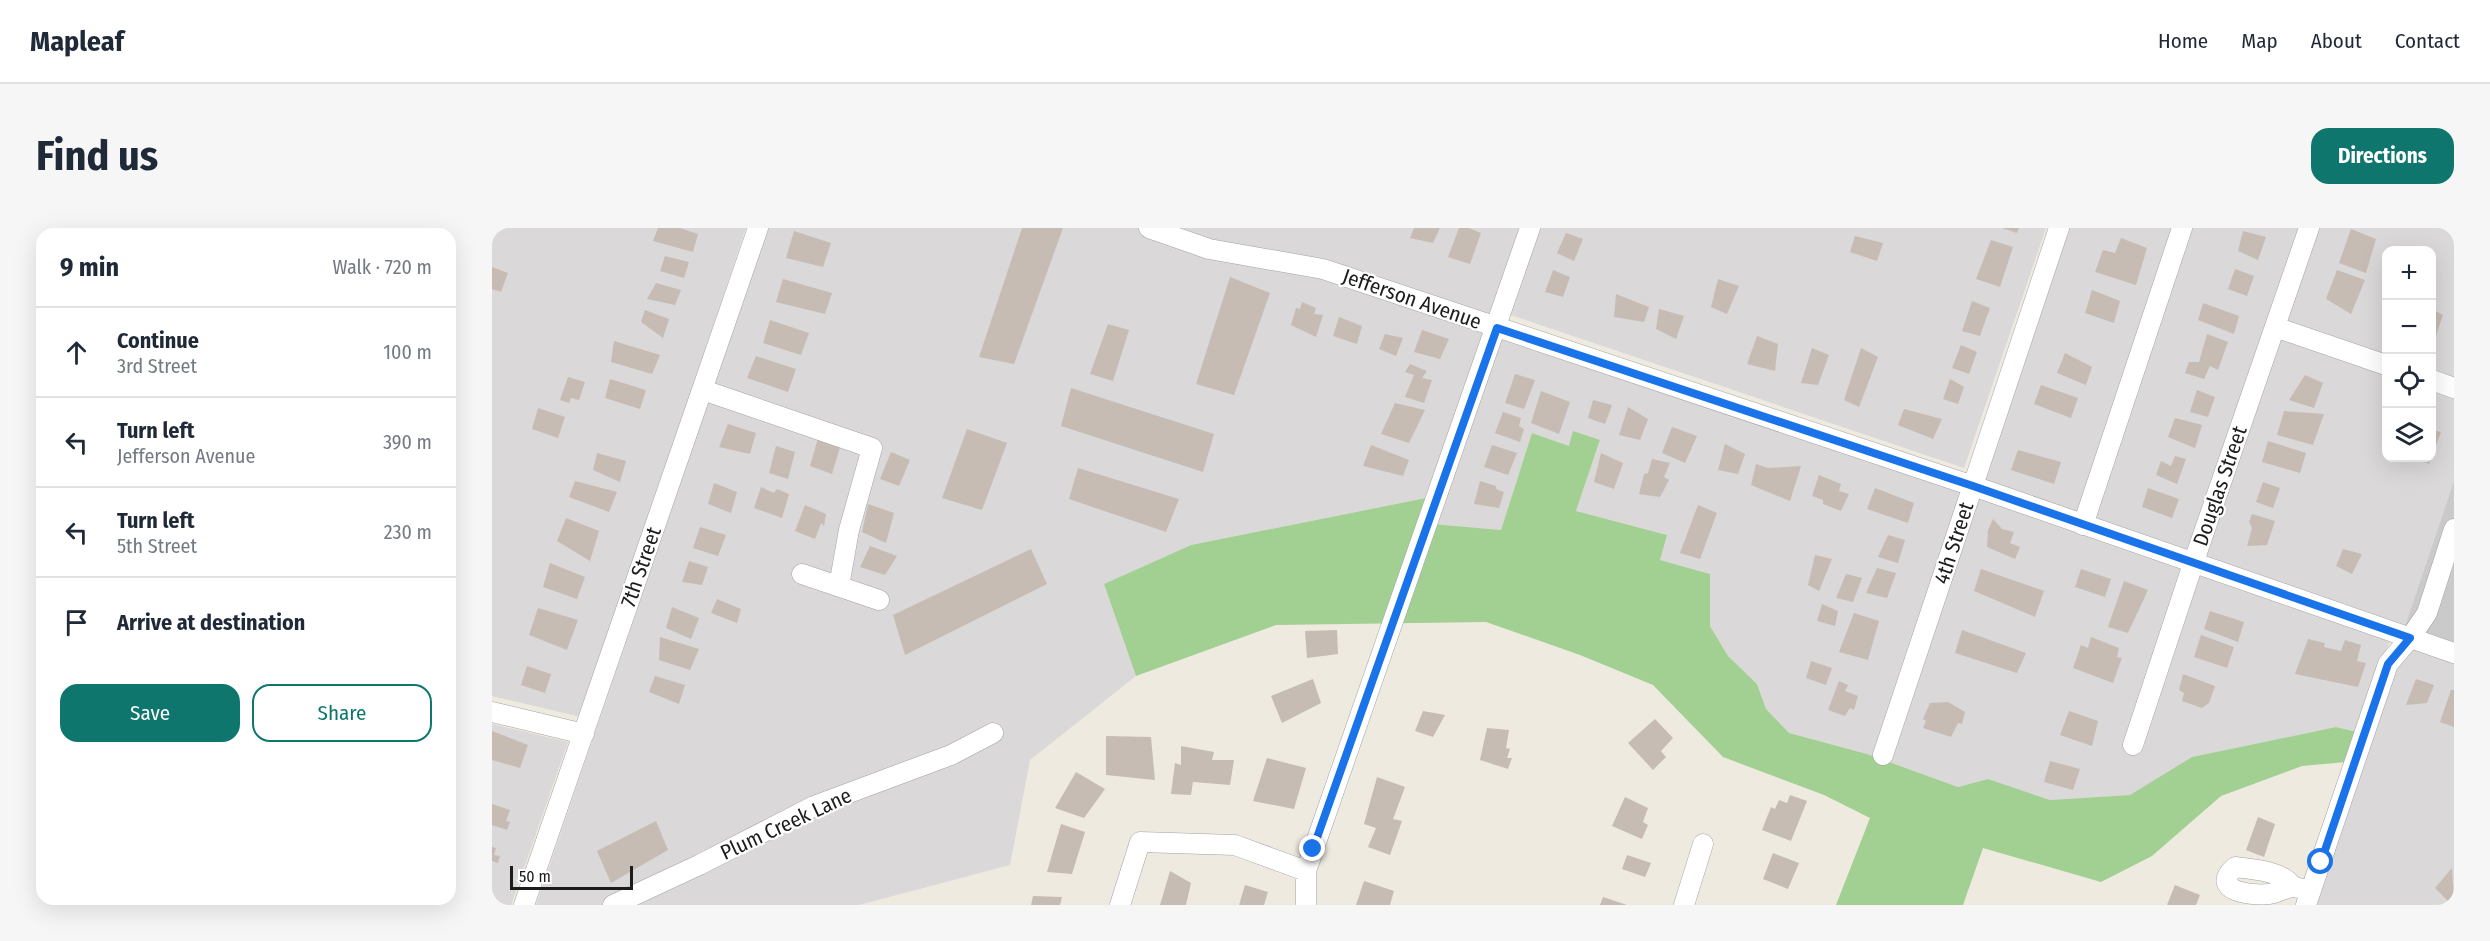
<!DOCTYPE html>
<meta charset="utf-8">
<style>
:root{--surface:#fff;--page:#f6f6f7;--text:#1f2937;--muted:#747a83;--line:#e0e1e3;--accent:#0f766e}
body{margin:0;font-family:"Fira Sans Condensed",sans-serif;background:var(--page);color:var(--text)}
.controls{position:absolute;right:18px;top:18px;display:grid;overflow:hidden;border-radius:12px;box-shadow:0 6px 24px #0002}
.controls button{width:54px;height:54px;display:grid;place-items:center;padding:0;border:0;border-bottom:2px solid var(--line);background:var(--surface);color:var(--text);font:30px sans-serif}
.scale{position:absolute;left:18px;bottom:15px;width:123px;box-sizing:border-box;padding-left:6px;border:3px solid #1c1c1c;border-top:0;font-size:16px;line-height:21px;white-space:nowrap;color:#1c1c1c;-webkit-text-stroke:4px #fff;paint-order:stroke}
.stop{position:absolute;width:18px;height:18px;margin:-14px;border:4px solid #1a73e8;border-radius:50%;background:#fff}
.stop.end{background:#1a73e8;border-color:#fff;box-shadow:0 2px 6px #0008}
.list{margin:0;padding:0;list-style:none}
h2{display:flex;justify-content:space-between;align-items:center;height:78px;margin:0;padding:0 24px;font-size:26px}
h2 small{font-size:20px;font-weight:400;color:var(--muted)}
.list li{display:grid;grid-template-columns:39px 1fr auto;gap:18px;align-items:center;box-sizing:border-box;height:90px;padding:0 24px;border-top:2px solid var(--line)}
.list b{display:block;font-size:22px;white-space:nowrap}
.list p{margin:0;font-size:20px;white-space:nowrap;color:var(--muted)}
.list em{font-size:20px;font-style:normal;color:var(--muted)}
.actions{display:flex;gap:12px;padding:18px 24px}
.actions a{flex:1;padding:14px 0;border:2px solid var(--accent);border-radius:18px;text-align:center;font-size:21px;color:var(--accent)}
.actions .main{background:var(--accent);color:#fff}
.icon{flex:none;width:33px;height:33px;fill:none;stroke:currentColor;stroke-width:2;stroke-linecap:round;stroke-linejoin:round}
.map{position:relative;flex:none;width:1962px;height:677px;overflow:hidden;border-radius:18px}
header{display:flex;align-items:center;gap:36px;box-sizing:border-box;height:84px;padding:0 30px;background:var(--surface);border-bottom:2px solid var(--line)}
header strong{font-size:28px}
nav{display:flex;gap:33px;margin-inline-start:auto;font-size:21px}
.intro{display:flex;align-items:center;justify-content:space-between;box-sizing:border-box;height:144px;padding:0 36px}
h1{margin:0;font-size:42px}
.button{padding:15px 27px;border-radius:18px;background:var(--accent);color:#fff;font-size:21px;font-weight:700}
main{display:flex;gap:36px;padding:0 36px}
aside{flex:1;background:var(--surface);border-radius:18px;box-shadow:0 6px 24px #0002}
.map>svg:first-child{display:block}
.residential{fill:#dad8d8;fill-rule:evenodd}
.religious{fill:#cacaca}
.forest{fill:#a2d092}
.building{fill:#c6bcb4}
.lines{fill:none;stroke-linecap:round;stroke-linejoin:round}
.minor-casing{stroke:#a3a3a3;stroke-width:21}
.minor{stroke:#fff;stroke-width:20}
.route{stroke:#1a73e8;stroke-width:8}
.labels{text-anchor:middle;stroke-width:4.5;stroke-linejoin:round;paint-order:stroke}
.street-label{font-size:21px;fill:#1c1c1c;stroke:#fff}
</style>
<header>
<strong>Mapleaf</strong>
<nav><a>Home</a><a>Map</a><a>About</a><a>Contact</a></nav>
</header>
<div class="intro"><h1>Find us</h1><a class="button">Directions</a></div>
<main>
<aside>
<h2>9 min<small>Walk · 720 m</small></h2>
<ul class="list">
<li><svg class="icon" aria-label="ahead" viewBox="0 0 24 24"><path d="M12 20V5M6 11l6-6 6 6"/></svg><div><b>Continue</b><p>3rd Street</p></div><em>100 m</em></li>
<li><svg class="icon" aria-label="left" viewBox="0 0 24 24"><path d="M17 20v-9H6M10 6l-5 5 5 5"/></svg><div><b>Turn left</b><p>Jefferson Avenue</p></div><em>390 m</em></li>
<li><svg class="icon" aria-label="left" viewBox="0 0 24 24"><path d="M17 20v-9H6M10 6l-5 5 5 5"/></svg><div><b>Turn left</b><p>5th Street</p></div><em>230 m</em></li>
<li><svg class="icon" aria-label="arrive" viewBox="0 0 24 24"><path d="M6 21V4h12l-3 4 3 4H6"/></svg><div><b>Arrive at destination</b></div></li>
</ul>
<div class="actions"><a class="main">Save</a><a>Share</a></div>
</aside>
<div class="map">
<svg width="1962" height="677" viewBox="0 0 1962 677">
<rect width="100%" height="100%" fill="#eeeae0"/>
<!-- residential -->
<path class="residential" d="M0,0H254L89,489L0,468Z
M276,0H1028L934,270L699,317L612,356L644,448L538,532L518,637L367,677H44Z
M1042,0H1554L1472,240L1013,85Z
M1575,0H1962V253L1913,398L1488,254ZM1894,22H1940V230H1894Z
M1007,108L1900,407L1865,504L1844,499L1700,529L1639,567L1558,572L1496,551L1466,559L1375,526L1297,505L1274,481L1265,456L1236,428L1218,398V346L1168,332L1175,307L1084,283L1108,213L1077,218L1040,205L1009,302L940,296Z
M1916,418L1962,434V677H1818L1883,485Z
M0,496L76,514L19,677H0Z"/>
<!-- religious -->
<path class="religious" d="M1962,253V415L1913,398Z"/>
<!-- forest -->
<path class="forest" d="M1081,203L1108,212L1084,283L1175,307L1168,332L1218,346V398L1236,428L1265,456L1274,481L1297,505L1375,526L1466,559L1496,551L1558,572L1638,567L1700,529L1844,499L1865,504L1854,534L1810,538L1729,568L1660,628L1609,654L1491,620L1471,677H1344L1378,590L1332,567L1231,529L1161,457L1088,427L994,394L784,397L644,448L612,356L699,317L934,270L940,296L1009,302L1040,205L1077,218Z"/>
<!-- building -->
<path class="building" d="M166,0H188L206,6L201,24L161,13Z
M530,0H571L522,136L487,129Z
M922,0H948L941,15L918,10Z
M967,0H977L989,5L978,36L956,29Z
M1510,0H1527L1525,5Z
M1859,1L1884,11L1874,45L1847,35Z
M302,3L339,15L331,39L294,30Z
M1751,3L1774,9L1766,32L1746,23Z
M1074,5L1091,11L1082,33L1065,25Z
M1363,8L1391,15L1385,33L1358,24Z
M1629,10L1655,20L1644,57L1603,44L1611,22L1623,25Z
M1499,12L1521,19L1508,59L1484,51Z
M173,28L197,34L192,50L168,43Z
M0,39L16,45L9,64L0,61Z
M1743,41L1762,48L1755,68L1736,61Z
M1061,42L1078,49L1071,69L1053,64Z
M1845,42L1873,52L1859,86L1834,71Z
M738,49L778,65L742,167L704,156Z
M291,51L340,65L333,86L284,74Z
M1226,51L1247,58L1235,86L1219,79Z
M164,55L189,62L183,77L155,71Z
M1600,62L1628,73L1622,95L1593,85Z
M1124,66L1157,79L1152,94L1122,89Z
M1480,73L1498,80L1488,108L1470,103Z
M810,74L824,80L822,86L831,87L824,109L799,97L804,80L808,81Z
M1711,75L1747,88L1742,106L1706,92Z
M1167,81L1192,88L1184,111L1164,101Z
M1940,81L1951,87L1942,114L1940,111Z
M153,82L177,91L171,110L149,94Z
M847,89L870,98L865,116L841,108Z
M278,92L317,105L309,127L271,115Z
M616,96L637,102L621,153L598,146Z
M930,102L957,111L948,131L922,124Z
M893,106L911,110L904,128L887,121Z
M1715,106L1736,114L1726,142L1718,138L1712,151L1693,145L1697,134H1707Z
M1265,108L1286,116L1283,143L1255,136Z
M122,113L168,127L160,146L119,134Z
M1469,117L1485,124L1477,146L1460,140Z
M1320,120L1337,127L1326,157L1309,155Z
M1369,120L1386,129L1367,179L1352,172Z
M1573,125L1600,139L1594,157L1565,145Z
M264,128L304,141L296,164L255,150Z
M918,136L935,143L930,150L940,152L932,175L913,169L922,147L913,144Z
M1023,146L1043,152L1032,181L1013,175Z
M1813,147L1831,155L1822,180L1797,172Z
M76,149L93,154L87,172L79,170L77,175L68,172Z
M118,151L154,162L148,181L113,170Z
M1458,151L1472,159L1466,176L1451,171Z
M1549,157L1586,170L1579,190L1542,176Z
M579,160L722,206L711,244L569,198Z
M1705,162L1723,169L1716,189L1698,184Z
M1049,163L1078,174L1067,206L1039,195Z
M1101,172L1120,177L1113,196L1096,190Z
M903,175L933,182L917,215L889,206Z
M1136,179L1156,191L1148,212L1127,207Z
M46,180L73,189L66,210L40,201Z
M1412,181L1450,191L1441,211L1406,197Z
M1792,183L1832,186L1821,217L1785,207Z
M1011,184L1029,190L1027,198L1032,201L1028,214L1003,205Z
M1683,190L1710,197L1703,220L1676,209Z
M236,196L264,205L258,226L227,219Z
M1180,199L1205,208L1193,235L1170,225Z
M475,201L515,215L490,282L450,270Z
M1940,202L1949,204L1940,228Z
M326,210L349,216L340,246L318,238Z
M1776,213L1814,225L1808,245L1770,234Z
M1233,216L1253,226L1246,246L1226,242Z
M879,217L917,232L911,248L871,238Z
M1000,217L1025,225L1016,247L992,239Z
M284,218L303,224L296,251L277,245Z
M1526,222L1569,234L1562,256L1519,242Z
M399,224L418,232L407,258L388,251Z
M105,225L134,233L128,254L101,242Z
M1109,225L1131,235L1122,261L1102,254Z
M1683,228L1694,231L1685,256L1664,247L1669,233L1679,238Z
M1921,230H1939L1937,236Z
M1160,231L1178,235L1172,249L1177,252L1168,269L1147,266L1152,246L1156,245Z
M1264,236L1276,240L1309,238L1298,273L1259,257Z
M586,240L687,271L674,304L577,271Z
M1327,247L1349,256L1347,263L1357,266L1349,283L1331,276V272L1320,268Z
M83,253L125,264L117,284L77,269Z
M988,253L1004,258V261L1012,264L1007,280L982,276Z
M1771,254L1788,260L1781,280L1764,274Z
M222,255L245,264L239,285L216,276Z
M269,259L282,265L285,261L297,266L290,290L262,280Z
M1383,260L1422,275L1416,295L1375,281Z
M1656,260L1687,271L1680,290L1650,279Z
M376,276L402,285L394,315L370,304Z
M313,277L334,286L332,298L329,295L323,311L303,303Z
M1206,277L1225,285L1208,331L1188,325Z
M1760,286L1783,293L1775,317L1755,318L1760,300L1757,294Z
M74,290L107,303L98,333L65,313Z
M1501,291L1510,301L1522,304L1518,315L1528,319L1523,331L1495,319L1496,302Z
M208,299L234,307L226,328L201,320Z
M1396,307L1413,312L1406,335L1386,329Z
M378,318L405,328L393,347L368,339Z
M539,321L555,356L413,427L401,387Z
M1851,321L1870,326L1860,346L1844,338Z
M1323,327L1340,331L1327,363L1316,357Z
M197,333L216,339L210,357L190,354Z
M58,335L93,349L85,371L51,359Z
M1385,340L1404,345L1395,370L1374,365Z
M1489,341L1552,363L1543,389L1482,363Z
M1589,341L1619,351L1613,369L1583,359Z
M1354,346L1370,350L1361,374L1344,370Z
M1632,353L1656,362L1636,405L1616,399Z
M225,371L249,381L245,395L219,385Z
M1330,376L1346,383L1343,398L1325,393Z
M180,379L207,390L199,411L174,400Z
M46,380L86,392L75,422L37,407Z
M1718,383L1752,394L1746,414L1712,401Z
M1362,385L1387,393L1376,432L1347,424Z
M845,402L846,426L815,430L813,403Z
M1470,402L1534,425L1525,445L1463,425Z
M1709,407L1742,419L1735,440L1702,429Z
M168,409L207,421L198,442L167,432Z
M1599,409L1627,420L1625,429L1630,430L1621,455L1581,440L1589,417L1596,420Z
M1816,411L1833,415L1832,419L1849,423L1853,412L1869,417L1865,433L1874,435L1866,459L1803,446Z
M1319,433L1340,440L1334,457L1314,450Z
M35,438L59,446L53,465L29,457Z
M1691,446L1723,458L1717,475L1710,480L1690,473L1692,465L1687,462Z
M163,448L193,457L187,476L157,464Z
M821,451L829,475L790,495L779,468Z
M1924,451L1942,457L1935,475L1914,477Z
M1347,453L1356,457L1353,463L1366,468L1362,482L1358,480L1353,488L1336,482Z
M1959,462H1962V499L1948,494Z
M1456,474L1473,484L1470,496L1466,495L1459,509L1431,500L1434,493L1431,491L1438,475Z
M931,483L953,487L941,509L923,503Z
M1577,483L1606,493L1600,518L1568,507Z
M1163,491L1181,510L1169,523L1174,529L1161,542L1136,515Z
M995,500L1017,502L1014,520L1018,521L1015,530H1020L1016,541L988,532Z
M0,503L36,517L28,540L0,532Z
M614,508L659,509L663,552L614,547Z
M689,518L722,524L720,532H742L738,557L701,554L699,567L679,566L683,535L689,537Z
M775,530L814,540L802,581L761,573Z
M1558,533L1588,541L1581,562L1552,554Z
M584,544L613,561L592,590L563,580Z
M885,549L913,559L901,591L910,593L898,627L876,619L884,600L872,596Z
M1298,567L1315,573L1299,613L1270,602L1279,579L1283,581L1287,572L1295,575Z
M1133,569L1156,580L1151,594L1156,597L1150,611L1120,598Z
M0,576L18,582L14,593L18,594L15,602L0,597Z
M1766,589L1783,596L1772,629L1754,622Z
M164,593L176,622L119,655L105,623Z
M569,596L593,604L580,646L555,644Z
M0,619L4,620L2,627L8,628L6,635L0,633Z
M1281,625L1307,635L1296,661L1271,651Z
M1135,627L1159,635L1153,649L1130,641Z
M1960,640L1962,671L1958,675L1943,660Z
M678,643L699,655L694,677H668Z
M872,653L902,663L898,677H864Z
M753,657L776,664L772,677H747Z
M1683,657L1708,667L1704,677H1675Z
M541,668L570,669L568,677H539Z
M1111,669L1135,677H1108Z"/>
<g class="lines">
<!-- minor casing -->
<g class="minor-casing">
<path id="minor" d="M657,0L717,21L831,41L1481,258L1962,425
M1783,99L1894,137
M1940,152L1962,160
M211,162L380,220L357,302L347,358
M1591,297L1690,0
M310,346L387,372
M0,484L92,506
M1641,517L1702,333L1817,0
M1391,527L1567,0
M1801,659C1791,643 1761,641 1743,639C1716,663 1760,668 1777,666C1785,665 1793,660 1800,659C1806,659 1813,662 1819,663
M32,677L266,0
M121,677L207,637L322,578L459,527L501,505
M628,677L648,614L743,617L814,643
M814,677V643L1038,0
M1192,677L1211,616
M1814,677L1896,436L1918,410L1935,385L1962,301"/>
</g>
<!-- minor -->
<use href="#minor" class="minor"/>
</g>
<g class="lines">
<!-- route -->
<path class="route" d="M821,621L1005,100L1481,258L1918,410L1896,436L1829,634"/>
</g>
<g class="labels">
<!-- street labels -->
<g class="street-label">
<text transform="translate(920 71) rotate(19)" y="7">Jefferson Avenue</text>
<text transform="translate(1728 258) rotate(-71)" y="7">Douglas Street</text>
<text transform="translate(1462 315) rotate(-72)" y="7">4th Street</text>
<text transform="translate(149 339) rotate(-71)" y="7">7th Street</text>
<text transform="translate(294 596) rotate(-25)" y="7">Plum Creek Lane</text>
</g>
</g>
</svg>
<div class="controls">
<button>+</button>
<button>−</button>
<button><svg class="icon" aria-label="locate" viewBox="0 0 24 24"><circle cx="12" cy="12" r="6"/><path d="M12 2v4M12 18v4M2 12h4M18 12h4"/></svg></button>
<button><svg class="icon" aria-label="layers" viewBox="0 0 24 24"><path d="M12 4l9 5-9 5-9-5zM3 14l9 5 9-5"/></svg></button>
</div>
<div class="scale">50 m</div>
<div class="stop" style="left:1829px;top:634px"></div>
<div class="stop end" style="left:821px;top:621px"></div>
</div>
</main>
